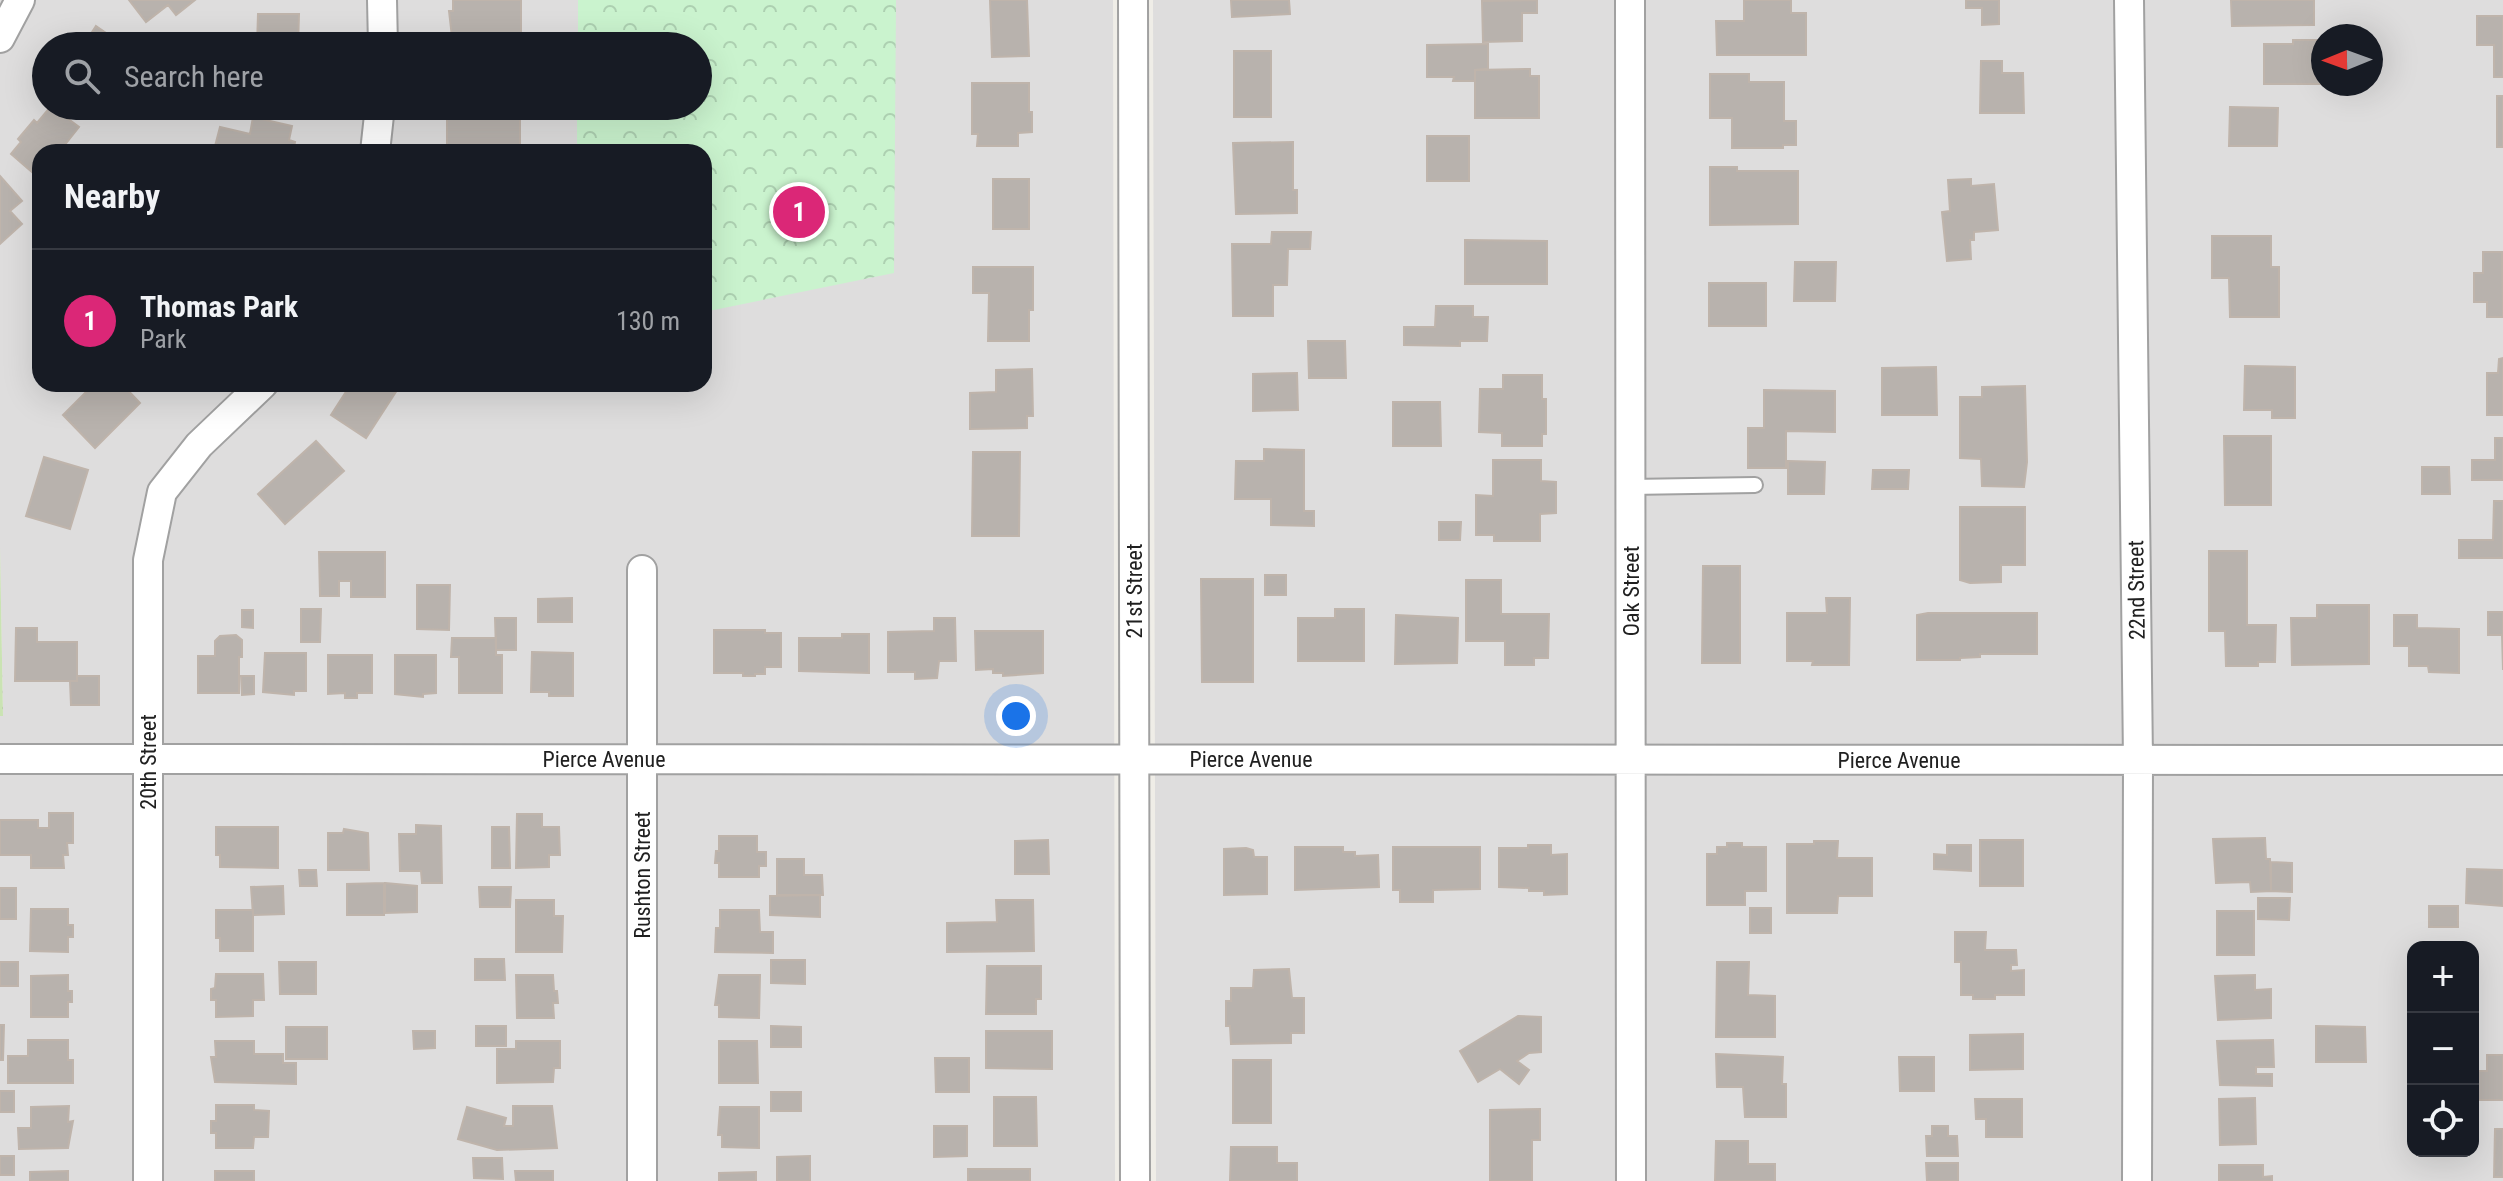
<!DOCTYPE html>
<meta charset="utf-8">
<style>
:root{--surface:#171b24;--page:#20242c;--text:#f1f3f6;--muted:#9ea1a6;--line:#363941;--accent:#db2777}
body{margin:0;font-family:"Roboto Condensed",sans-serif;background:var(--page);color:var(--text)}
.controls{position:absolute;right:24px;bottom:24px;display:grid;overflow:hidden;border-radius:16px;box-shadow:0 8px 32px #0002}
.controls button{width:72px;height:72px;display:grid;place-items:center;padding:0;border:0;border-bottom:2px solid var(--line);background:var(--surface);color:var(--text);font:40px sans-serif}
.compass{position:absolute;left:2311px;top:24px;width:72px;height:72px;border-radius:50%;background:var(--surface);box-shadow:0 8px 32px #0002;rotate:269deg}
.you{position:absolute;left:1016px;top:716px;width:28px;height:28px;margin:-20px;border:6px solid #fff;border-radius:50%;background:#1a73e8;box-shadow:0 0 0 12px #1a73e833}
.badge{display:grid;place-items:center;width:52px;height:52px;border-radius:50%;background:var(--accent);color:#fff;font-size:26px;font-weight:700}
.pin{position:absolute;translate:-50% -50%;border:4px solid #fff;box-shadow:0 2px 8px #0006}
.list{margin:0;padding:0;list-style:none}
h2{display:flex;justify-content:space-between;align-items:center;height:104px;margin:0;padding:0 32px;font-size:34px}
h2 small{font-size:26px;font-weight:400;color:var(--muted)}
.list li{display:grid;grid-template-columns:52px 1fr auto;gap:24px;align-items:center;box-sizing:border-box;height:144px;padding:0 32px;border-top:2px solid var(--line)}
.list b{display:block;font-size:30px;white-space:nowrap}
.list p{margin:0;font-size:26px;white-space:nowrap;color:var(--muted)}
.list em{font-size:26px;font-style:normal;color:var(--muted)}
.icon{flex:none;width:44px;height:44px;fill:none;stroke:currentColor;stroke-width:2;stroke-linecap:round;stroke-linejoin:round}
.map{position:relative;flex:none;width:2503px;height:1181px;overflow:hidden}
.search{position:absolute;background:var(--surface);box-shadow:0 8px 32px #0002;left:32px;top:32px;width:680px;height:88px;display:flex;align-items:center;gap:20px;box-sizing:border-box;padding:0 28px;border-radius:44px;color:var(--muted);font-size:30px}
.panel{position:absolute;background:var(--surface);box-shadow:0 8px 32px #0002;left:32px;top:144px;width:680px;height:248px;border-radius:24px}
.map>svg:first-child{display:block}
.residential{fill:#dedddd;fill-rule:evenodd}
.grass{fill:url(#grass-dots)}
.park{fill:url(#park-crowns)}
.building{fill:#b8b2ad;stroke:#bfb4ab;stroke-width:2}
.lines{fill:none;stroke-linecap:round;stroke-linejoin:round}
.lane-casing{stroke:#a1a1a1;stroke-width:18}
.street-casing{stroke:#a1a1a1;stroke-width:32}
.lane{stroke:#fff;stroke-width:14}
.street{stroke:#fff;stroke-width:28}
.labels{text-anchor:middle;stroke-width:8;stroke-linejoin:round;paint-order:stroke}
.street-label{font-size:22px;fill:#202020;stroke:#fff}
</style>
<div class="map">
<svg width="2503" height="1181" viewBox="0 0 2503 1181">
<defs>
<pattern id="grass-dots" width="8" height="8" patternUnits="userSpaceOnUse" patternTransform="scale(2)"><rect width="8" height="8" fill="#cae3b3"/><path d="M2 2h.1M6 6h.1" fill="none" stroke="#adc29a" stroke-width="1.8" stroke-linecap="round"/></pattern>
<pattern id="park-crowns" width="20" height="18" patternUnits="userSpaceOnUse" patternTransform="scale(2)"><rect width="20" height="18" fill="#caf3ce"/><path d="M2 6a3 3 0 1 1 6 0M12 15a3 3 0 1 1 6 0" fill="none" stroke="#add0b1"/></pattern>
</defs>
<rect width="100%" height="100%" fill="#efede7"/>
<!-- residential -->
<path class="residential" d="M0,0H1113L1115,1181H0V716L3,715L0,547ZM46,46H698V106H46ZM40,152H704V384H40Z
M1153,0H2503V1181H1156ZM2323,36H2371V84H2323ZM2413,947H2473V1151H2413Z"/>
<!-- grass -->
<path class="grass" d="M0,547L3,716H0Z"/>
<!-- park -->
<path class="park" d="M578,0H896L894,273L704,312V152H577V106H698V46H578Z"/>
<!-- building -->
<path class="building" d="M129,0H195L176,15L168,5L146,22Z
M453,0H521V40H494V46H453L449,11H453Z
M990,0H1027L1029,56L992,57Z
M1231,0H1289L1290,14L1232,17Z
M1537,0V13H1522V41L1483,42L1482,1Z
M1744,0H1791V13H1806V55H1717L1716,21H1744Z
M1966,0H1999V24L1982,25V8H1966Z
M2231,0H2314V25L2232,26Z
M258,14H299L298,46H257Z
M2477,16H2503V77H2494V45H2477Z
M96,26L125,46H83Z
M2293,40H2321L2322,84H2264V44H2293Z
M1488,44V69L1475,70V81H1453L1454,77H1427V45Z
M1234,51H1271V117H1234Z
M1981,61H2002V73H2023L2024,113H1980Z
M1530,69V76H1539V118H1475V70Z
M1710,74H1749V82H1784V121H1796V145H1783V148H1732V118H1710Z
M972,83H1029V112H1032V132L1018,133V146H977L978,134H972Z
M2497,96H2503V147H2497Z
M51,106L79,127L64,146L71,152H40V179L11,154L21,142L18,139L34,120L37,123Z
M452,106H493V113H520V146H447V115H452Z
M2230,107L2278,108L2277,146H2229Z
M253,117L292,126L289,140L295,142L293,152L214,150L220,127L250,134Z
M1427,136H1469V181H1427Z
M1293,142V190H1297V213L1236,214L1233,143Z
M1710,167H1737V171H1798V224L1710,225Z
M0,176L22,201L10,211L22,224L0,244Z
M993,179H1029V229H993Z
M1971,179V186L1994,184L1998,230L1974,232V240H1970L1971,259L1947,261L1942,212L1950,211L1948,180Z
M1272,232H1311L1310,249H1288L1287,285H1273V316H1233L1232,244H1271Z
M2212,236H2271V267H2279V317H2230L2229,278H2212Z
M1465,240L1547,241V284H1465Z
M2483,252H2502L2503,317H2487V302H2474V273H2483Z
M1795,262H1836L1835,301H1794Z
M973,267H1033V310H1029V341H988L989,293H973Z
M1709,283H1766V326H1709Z
M1436,306H1473V317H1488L1487,341H1460V346L1404,345V327H1435Z
M1308,341H1345L1346,378H1309Z
M2503,358V415H2487V373H2498L2499,359Z
M2245,366L2295,367V418H2272V410H2244Z
M1936,367L1937,415H1882V368Z
M1032,369L1033,416H1027V428L970,429V393L996,392V370Z
M1297,373L1298,410L1253,411V374Z
M1503,375H1542V399H1546V434H1542V446H1502V433L1479,432L1480,389H1503Z
M94,384H122L140,403L95,448L63,415Z
M351,384H401L366,438L331,415Z
M2025,386L2027,462L2024,487L1982,486L1981,459L1960,458V397H1982V387Z
M1764,390L1835,391V432L1786,431V468H1748V428H1764Z
M1393,402H1440L1441,446H1393Z
M2224,436H2271V505H2225Z
M2495,438H2503V480H2472V460H2495Z
M316,441L344,471L285,524L258,494Z
M1264,449L1304,450V511H1314V526L1271,525V499H1235L1236,461H1264Z
M973,452H1020L1019,536H972Z
M44,457L88,470L70,529L26,516Z
M1493,460H1541V481L1556,482V513L1540,514V541H1494V535H1476V495L1493,496Z
M1788,461L1825,462L1824,494H1788Z
M2422,467H2449L2450,494H2422Z
M1873,470H1909L1908,489H1872Z
M2494,501H2503V558H2459V540H2493Z
M1960,507H2025V565H2001V582L1970,583L1960,580Z
M1439,522H1461L1460,540H1439Z
M2209,551H2247V625H2276L2275,662H2258V666H2226L2225,631H2209Z
M319,552H385V597H351V581H339V596H320Z
M1703,566H1740V663H1702Z
M1265,575H1286V595H1265Z
M1201,579H1253V682H1202Z
M1466,580H1501V614H1549L1548,658H1534V665H1505V641H1466Z
M417,585H450L449,630L417,629Z
M572,598V622H538V599Z
M1826,598H1850L1849,665H1812L1813,661H1787V613H1827Z
M2317,605H2369V664L2292,665L2291,618H2317Z
M301,609H321L320,642H301Z
M1335,609H1364V661H1298V618H1335Z
M242,610H253V628L242,627Z
M2488,612H2503V670L2502,635H2488Z
M1928,613H2037V654H1980V657L1960,658V660H1917V615Z
M1396,615L1458,618L1457,663L1395,664Z
M2394,615H2417V628L2459,629V673L2429,672L2428,666H2409V646H2394Z
M495,618H516V650H496Z
M934,618H955L956,661H939L937,678L915,679V672H888V632L934,631Z
M16,628H37V642H77V681H15Z
M714,630H765V633H781V667H765V674H755V676H743V673H714Z
M975,631H1043V673L1003,676V673H993V669L976,670Z
M842,634H869V673L799,671V638H842Z
M236,635L242,640V657H239V693H198V656H215V641L220,636Z
M452,638H496V655H502V693H459V657H451Z
M532,652L573,653V696H549V692H531Z
M265,653H306V691H294V695L263,692Z
M328,655H372V693H357V698H345V693L328,694Z
M395,655H436V693L423,694V697L395,694Z
M77,676H99V705H71L70,681H77Z
M241,676H254V694L242,695Z
M49,813H73V843H67L68,855H63L64,868H31V855H0V820H38V828H49Z
M517,814H542V827H559L560,855H549V867L516,868Z
M416,825L441,826L442,883H422L421,871H400L399,834H416Z
M216,827H278V868L220,867V855H216Z
M492,827H509L510,868H492Z
M344,829L368,833L369,870H328V833H343Z
M719,836H757V852H766V866H759V877H719V863H715L716,851H719Z
M2265,838L2266,859H2270L2271,891L2251,892L2250,882L2216,883L2213,839Z
M1048,840L1049,874H1015V841Z
M1980,840H2023V886H1980Z
M1814,841H1838L1837,858H1872V896H1838L1837,913H1787V844H1814Z
M1727,843H1742V847H1766V891H1745V905H1707V854H1717V847H1727Z
M1528,845H1551V855L1567,854V894L1544,895V891H1529V888L1499,887V848H1528Z
M1947,845H1971V871L1934,869V854L1947,855Z
M1295,847H1343V852H1355V856L1378,855L1379,887L1295,890Z
M1393,847H1480V889L1433,890V902H1400V890H1393Z
M1246,848L1253,850L1254,857H1267V894L1224,895V849Z
M777,859H804V875H822L823,895H777Z
M2271,862L2292,863V892L2271,891Z
M2467,869L2503,870V906L2466,903Z
M299,870H316L317,886H300Z
M384,883V915H347V884Z
M385,883L417,886V912L385,913Z
M283,886L284,914L253,915L251,887Z
M479,887H511L510,907H480Z
M0,888H16V919H0Z
M820,895V917L770,915V896Z
M2258,898H2290L2289,920L2258,919Z
M516,900H554V916H563L562,952H516Z
M996,900H1033L1034,951L947,952V923L997,922Z
M2429,906H2458V927H2429Z
M1750,908H1771V933H1750Z
M31,909H68V925H73V937H68V952L30,951Z
M216,910H253V951H220V938H216Z
M720,910H759L760,932H773V953L715,952L716,928H720Z
M2217,911H2254V955H2217Z
M1955,932H1986L1985,950H2016L2017,965H2011V971L2024,970V995H1995V999H1973V995H1961V962H1955Z
M475,959H504L505,980H475Z
M771,960H805V984L771,983Z
M0,962H18V986H0Z
M279,962H316V994H280Z
M1717,962H1749L1748,995L1775,996V1037H1716Z
M987,966H1041V999H1036V1014H986Z
M1289,969L1292,998H1304V1033H1291V1043L1231,1044L1230,1026H1226V1001H1231V988H1253L1254,970Z
M216,974H263L264,1000H253V1016L216,1017V1000H211V989L215,988Z
M68,975V991H72V1002H68V1017H31V976Z
M516,975H553L554,991H557L558,1003H553L554,1018H517Z
M719,975H760L759,1018L719,1017V1005H715Z
M2255,975V990L2271,989V1018L2218,1020L2215,976Z
M1518,1016L1541,1017V1052L1529,1053L1517,1061L1529,1070L1519,1084L1500,1069L1478,1082L1460,1051Z
M0,1025H4L3,1060H0Z
M476,1026H506V1046H476Z
M771,1026L801,1027V1047H771Z
M2316,1026L2365,1027L2366,1062H2316Z
M286,1027H327V1059H286Z
M413,1031H435V1048L414,1049Z
M986,1031H1052V1069L986,1068Z
M2023,1034V1069L1970,1070V1035Z
M28,1040H68V1060H73V1083H8V1056H28Z
M2273,1040L2274,1067H2256V1074H2272V1086L2220,1085L2217,1041Z
M215,1041H254V1054H283V1063H296V1084L215,1082L211,1057H216Z
M516,1041H560V1068H554L553,1082L497,1083V1049H516Z
M719,1041H757L758,1083H719Z
M1716,1054L1783,1057L1782,1084H1786V1117H1745L1743,1087H1717Z
M2487,1055H2503V1100H2473V1071H2487Z
M1899,1057H1934V1091H1900Z
M935,1058H969V1092H936Z
M1233,1060H1271V1123H1233Z
M0,1091H14V1112H0Z
M771,1092H801V1111H771Z
M994,1097H1036L1037,1146H994Z
M2255,1098L2256,1144L2220,1145L2219,1099Z
M1975,1099H2022V1137H1986V1119H1976Z
M216,1105H254V1110L269,1111L268,1137H254L253,1148H216V1133H211V1121H216Z
M69,1106L68,1122L73,1121L68,1148L19,1149L18,1128H31V1107Z
M513,1106H552L557,1148L497,1150L458,1139L467,1107L506,1118L504,1126H513Z
M720,1107H759V1148L722,1147V1135H718Z
M1540,1109V1140H1532V1181H1490V1110Z
M934,1126H967V1156L934,1157Z
M1932,1126H1948V1136H1957L1958,1156H1927L1926,1136H1932Z
M2495,1129H2503V1177H2494Z
M1716,1141H1748V1164H1775V1181H1715Z
M1231,1147H1277V1163H1297V1181H1230Z
M0,1156H14V1175H0Z
M810,1156V1181H777V1157Z
M473,1158H502L503,1179L474,1178Z
M1926,1163H1958V1181H1927Z
M2219,1165H2263V1177L2272,1176V1181H2219Z
M968,1169H1030V1181H968Z
M68,1171V1181H30V1172Z
M215,1171H254V1181H215Z
M515,1171H553V1181H516Z
M756,1172V1181H719V1173Z"/>
<g class="lines">
<!-- lane casing -->
<g class="lane-casing">
<path id="lane" d="M1630,487L1755,485"/>
</g>
<!-- street casing -->
<g class="street-casing">
<path id="street" d="M382,0L383,46
M1133,0L1135,1181
M1630,0L1631,1181
M2129,0L2138,760L2137,1181
M0,38L20,0
M375,152L380,106
M0,759L2503,760
M148,1181V560L162,492L199,445L263,384
M642,1181V570"/>
</g>
<!-- lane -->
<use href="#lane" class="lane"/>
<!-- street -->
<use href="#street" class="street"/>
</g>
<g class="labels">
<!-- street labels -->
<g class="street-label">
<text transform="translate(2136 590) rotate(-91)" y="8">22nd Street</text>
<text transform="translate(1134 591) rotate(-90)" y="8">21st Street</text>
<text transform="translate(1631 591) rotate(-90)" y="8">Oak Street</text>
<text x="604" y="767">Pierce Avenue</text>
<text x="1251" y="767">Pierce Avenue</text>
<text x="1899" y="768">Pierce Avenue</text>
<text transform="translate(148 762) rotate(-90)" y="8">20th Street</text>
<text transform="translate(642 875) rotate(-90)" y="8">Rushton Street</text>
</g>
</g>
</svg>
<div class="controls">
<button>+</button>
<button>−</button>
<button><svg class="icon" aria-label="locate" viewBox="0 0 24 24"><circle cx="12" cy="12" r="6"/><path d="M12 2v4M12 18v4M2 12h4M18 12h4"/></svg></button>
</div>
<svg class="compass" viewBox="-18 -18 36 36"><path d="M0-13l5 13h-10z" fill="#e53935"/><path d="M0 13l5-13h-10z" fill="#9ea1a6"/></svg>
<div class="you"></div>
<div class="pin badge" style="left:799px;top:212px">1</div>
<div class="search"><svg class="icon" aria-label="search" viewBox="0 0 24 24"><circle cx="10" cy="10" r="6"/><path d="M15 15l6 6"/></svg>Search here</div>
<section class="panel">
<h2>Nearby<small></small></h2>
<ul class="list">
<li><span class="badge">1</span><div><b>Thomas Park</b><p>Park</p></div><em>130 m</em></li>
</ul>
</section>
</div>
